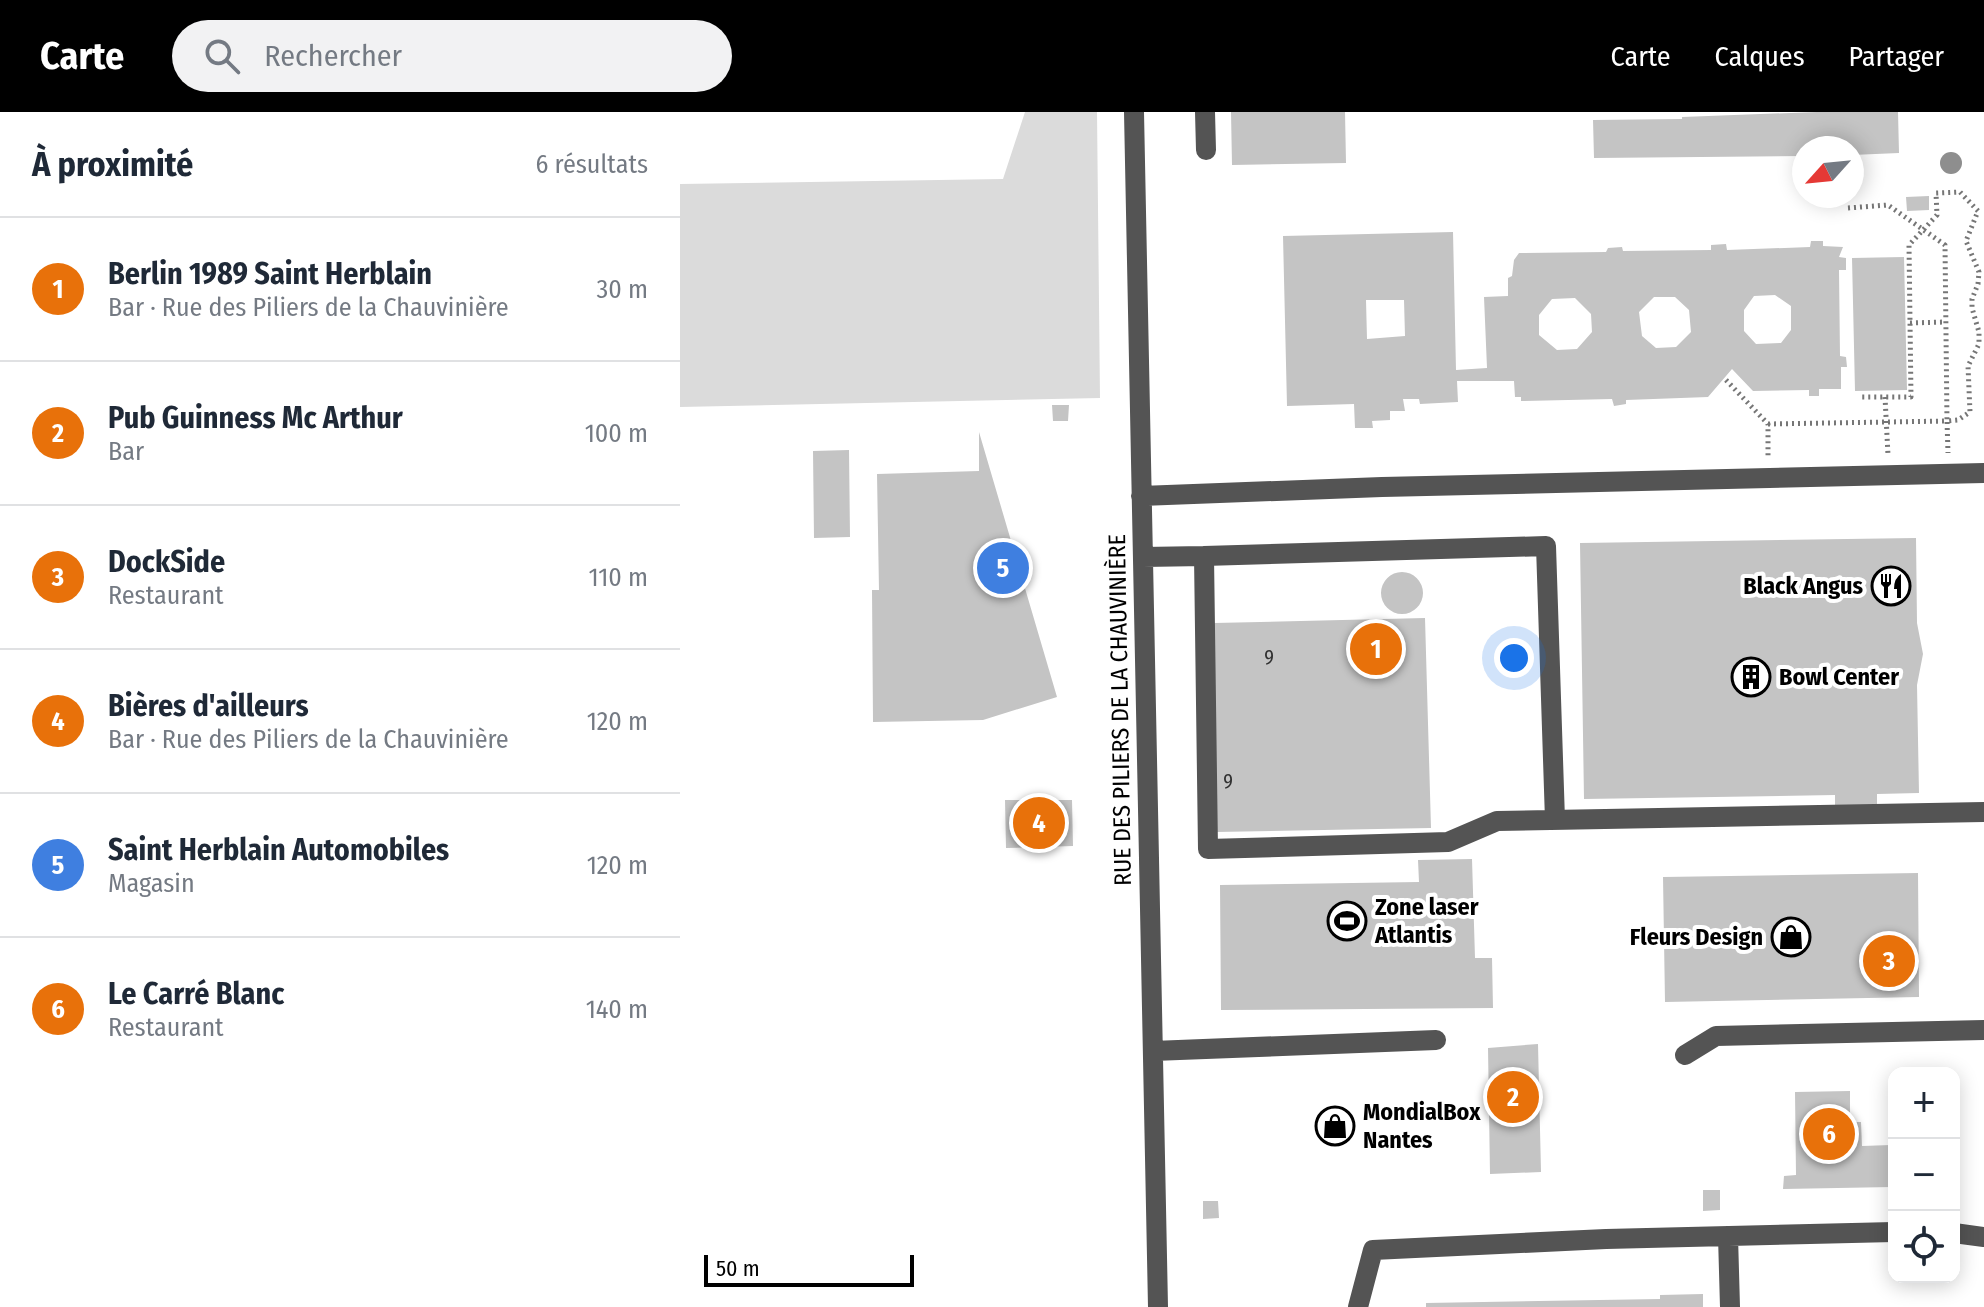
<!DOCTYPE html>
<html lang="fr">
<meta charset="utf-8">
<style>
:root{--surface:#fff;--page:#f2f2f3;--text:#1f2937;--muted:#747a83;--line:#e0e1e3;--accent:#000}
body{margin:0;font-family:"Fira Sans Condensed",sans-serif;background:var(--page);color:var(--text)}
.controls{position:absolute;right:24px;bottom:24px;display:grid;overflow:hidden;border-radius:16px;box-shadow:0 4px 20px #0003}
.controls button{width:72px;height:72px;display:grid;place-items:center;padding:0;border:0;border-bottom:2px solid var(--line);background:var(--surface);color:var(--text);font:40px sans-serif}
.compass{position:absolute;left:1112px;top:24px;width:72px;height:72px;border-radius:50%;background:var(--surface);box-shadow:0 4px 20px #0003;rotate:243deg}
.scale{position:absolute;left:24px;bottom:20px;width:210px;box-sizing:border-box;padding-left:8px;border:4px solid #000;border-top:0;font-size:22px;line-height:28px;white-space:nowrap;color:#000;-webkit-text-stroke:6px #fff;paint-order:stroke}
.you{position:absolute;left:834px;top:546px;width:28px;height:28px;margin:-20px;border:6px solid #fff;border-radius:50%;background:#1a73e8;box-shadow:0 0 0 12px #1a73e833}
.badge{display:grid;place-items:center;width:52px;height:52px;border-radius:50%;background:var(--accent);color:#fff;font-size:26px;font-weight:700}
.pin{position:absolute;translate:-50% -50%;border:4px solid #fff;box-shadow:0 2px 8px #0006}
.list{margin:0;padding:0;list-style:none}
h2{display:flex;justify-content:space-between;align-items:center;height:104px;margin:0;padding:0 32px;font-size:34px}
h2 small{font-size:26px;font-weight:400;color:var(--muted)}
.list li{display:grid;grid-template-columns:52px 1fr auto;gap:24px;align-items:center;box-sizing:border-box;height:144px;padding:0 32px;border-top:2px solid var(--line)}
.list b{display:block;font-size:30px;white-space:nowrap}
.list p{margin:0;font-size:26px;white-space:nowrap;color:var(--muted)}
.list em{font-size:26px;font-style:normal;color:var(--muted)}
.icon{flex:none;width:44px;height:44px;fill:none;stroke:currentColor;stroke-width:2;stroke-linecap:round;stroke-linejoin:round}
.map{position:relative;flex:none;width:1304px;height:1195px;overflow:hidden}
header{display:flex;align-items:center;gap:48px;box-sizing:border-box;height:112px;padding:0 40px;background:var(--accent);color:#fff}
header strong{font-size:38px}
nav{display:flex;gap:44px;margin-inline-start:auto;font-size:28px}
.search{width:560px;height:72px;background:var(--page);display:flex;align-items:center;gap:20px;box-sizing:border-box;padding:0 28px;border-radius:44px;color:var(--muted);font-size:30px}
main{display:flex}
aside{flex:1;background:var(--surface)}
.map>svg:first-child{display:block}
.green{fill:#dbdbdb}
.building{fill:#c4c4c4;fill-rule:evenodd}
.lines{fill:none;stroke-linecap:round;stroke-linejoin:round}
.path{stroke:#767676;stroke-width:5;stroke-dasharray:2 4;stroke-linecap:butt}
.minor{stroke:#545454;stroke-width:20}
.tree{fill:#8e8e8e}
.labels{text-anchor:middle;stroke-width:8;stroke-linejoin:round;paint-order:stroke}
.number-label{font-size:20px;fill:#313131}
.poi-label{font-size:24px;font-weight:bold;fill:#000;stroke:#fff;text-anchor:start}
.street-label{font-size:24px;fill:#000;stroke:#fff}
</style>
<header>
<strong>Carte</strong>
<div class="search"><svg class="icon" aria-label="search" viewBox="0 0 24 24"><circle cx="10" cy="10" r="6"/><path d="M15 15l6 6"/></svg>Rechercher</div>
<nav><a>Carte</a><a>Calques</a><a>Partager</a></nav>
</header>
<main>
<aside>
<h2>À proximité<small>6 résultats</small></h2>
<ul class="list">
<li><span class="badge" style="background:#e8710a">1</span><div><b>Berlin 1989 Saint Herblain</b><p>Bar · Rue des Piliers de la Chauvinière</p></div><em>30 m</em></li>
<li><span class="badge" style="background:#e8710a">2</span><div><b>Pub Guinness Mc Arthur</b><p>Bar</p></div><em>100 m</em></li>
<li><span class="badge" style="background:#e8710a">3</span><div><b>DockSide</b><p>Restaurant</p></div><em>110 m</em></li>
<li><span class="badge" style="background:#e8710a">4</span><div><b>Bières d'ailleurs</b><p>Bar · Rue des Piliers de la Chauvinière</p></div><em>120 m</em></li>
<li><span class="badge" style="background:#3f7fe0">5</span><div><b>Saint Herblain Automobiles</b><p>Magasin</p></div><em>120 m</em></li>
<li><span class="badge" style="background:#e8710a">6</span><div><b>Le Carré Blanc</b><p>Restaurant</p></div><em>140 m</em></li>
</ul>
</aside>
<div class="map">
<svg width="1304" height="1195" viewBox="0 0 1304 1195">
<rect width="100%" height="100%" fill="#fff"/>
<!-- green -->
<path class="green" d="M345,0H417L420,286L0,295V72L323,67Z"/>
<!-- building -->
<path class="building" d="M551,0H665L666,51L552,53Z
M1137,0H1218L1219,41L1172,43V36H1124V44L914,46L913,8L1002,7V5Z
M1249,84V98L1227,99L1226,85Z
M773,120L776,258L807,256L804,185L828,184V166L832,164L834,148L839,141L926,140L928,136L942,135L943,139L1031,138V133L1046,132L1047,138L1130,135L1131,129H1143V134L1163,135L1159,145L1166,146V158H1159L1160,244L1166,245L1167,255H1161V277H1139V284H1129V278L1073,279L1052,257L1028,285L946,288V292L934,294L932,287L841,289V285H835L834,269H777L778,290L740,292L739,287H723L725,299H710V308L692,309L693,316H675L674,292L607,294L603,124ZM1095,183L1111,194V218L1101,231L1076,232L1064,219V198L1074,184ZM974,185H995L1009,198L1011,220L996,235L976,236L962,224L959,200ZM895,186L911,202L912,220L897,237L877,238L859,223V203L872,187ZM686,188H724L725,224L687,227Z
M1224,145L1227,278L1175,279L1172,146Z
M372,293H389L388,309H373Z
M299,320L377,585L303,608L193,610L192,478H199L197,362L299,359Z
M169,338L170,425L134,426L133,339Z
M1236,426L1237,511L1243,542L1237,573L1239,681L1197,682V699L1155,700V683L904,687L900,431Z
M701 481a21 21 0 1 1 42 0a21 21 0 1 1-42 0Z
M745,506L751,716L536,720L534,511Z
M325,688H392L393,734L326,736Z
M792,747L795,846H812L813,896L541,898L540,773L739,770L738,748Z
M1238,761L1239,885L985,890L983,765Z
M858,932L861,1060L810,1062L808,936Z
M1170,979V1010H1181L1182,1034L1211,1033L1212,1075L1103,1077L1104,1064L1116,1063L1115,980Z
M1023,1078H1040V1098L1023,1099Z
M523,1089H538L539,1106L523,1107Z
M1023,1182V1195H746V1191L980,1187V1183Z"/>
<g class="lines">
<!-- path -->
<path class="path" d="M1168,96L1208,93L1265,133L1267,309L1278,308L1290,300L1288,254L1299,232V220L1292,196V187L1298,172L1299,160L1286,129L1298,99L1280,80L1256,81L1257,103L1229,133L1231,285H1179
M1230,211L1266,210
M1046,268L1088,312V346
M1205,285L1208,343
M1088,312L1267,309L1268,341"/>
<!-- minor -->
<path class="minor" d="M454,0L478,1195
M525,0L526,38
M461,384L702,375L1304,361
M524,444L866,434L875,708
M463,445L524,444L528,737L768,730L817,709L1304,700
M473,939L756,928
M1005,943L1036,924L1304,918
M1274,1121L1304,1125
M1048,1124L1050,1195
M678,1195L693,1138L926,1127L1214,1120"/>
</g>
<!-- trees -->
<circle class="tree" cx="1271" cy="51" r="11"/>
<!-- icons -->
<defs>
<g id="restaurant-ring" transform="scale(2)"><circle r="9.5" fill="#fff" stroke="#000" stroke-width="1.5"/><path d="M-5-6h1v4h1v-4h1v4h1v-4h1v5L-1.5 .5V6h-2V.5L-5-1ZM5-6V6H3V1.5H1.5Q1.5-4 5-6Z" fill="#000"/></g>
<g id="building-ring" transform="scale(2)"><circle r="9.5" fill="#fff" stroke="#000" stroke-width="1.5"/><path d="M-4-6H4V6H1V3H-1V6H-4ZM-2.5-4.3h1.7v1.8h-1.7ZM.8-4.3h1.7v1.8H.8ZM-2.5-1h1.7V.8h-1.7ZM.8-1h1.7V.8H.8Z" fill="#000"/></g>
<g id="stadium-ring" transform="scale(2)"><circle r="9.5" fill="#fff" stroke="#000" stroke-width="1.5"/><path d="M0-5a6.5 5 0 1 0 0 10a6.5 5 0 1 0 0-10ZM-3.5-1.8h7v3.6h-7Z" fill="#000"/></g>
<g id="shop-ring" transform="scale(2)"><circle r="9.5" fill="#fff" stroke="#000" stroke-width="1.5"/><path d="M-5-2.5h2.3a2.7 3.5 0 0 1 5.4 0H5L5.5 6h-11ZM-1.5-2.5h3a1.5 2.3 0 0 0-3 0Z" fill="#000"/></g>
</defs>
<g fill-rule="evenodd">
<use href="#restaurant-ring" x="1211" y="474"/>
<use href="#building-ring" x="1071" y="565"/>
<use href="#stadium-ring" x="667" y="809"/>
<use href="#shop-ring" x="1111" y="825"/>
<use href="#shop-ring" x="655" y="1014"/>
</g>
<g class="labels">
<!-- number labels -->
<g class="number-label">
<text x="589" y="552">9</text>
<text x="548" y="676">9</text>
</g>
<!-- poi labels -->
<g class="poi-label">
<text x="1183" y="482" text-anchor="end">Black Angus</text>
<text x="1099" y="573">Bowl Center</text>
<text x="695" y="803">Zone laser<tspan x="695" dy="28">Atlantis</tspan></text>
<text x="1083" y="833" text-anchor="end">Fleurs Design</text>
<text x="683" y="1008">MondialBox<tspan x="683" dy="28">Nantes</tspan></text>
</g>
<!-- street labels -->
<g class="street-label">
<text transform="translate(440 598) rotate(-91)" y="8">RUE DES PILIERS DE LA CHAUVINIÈRE</text>
</g>
</g>
</svg>
<div class="controls">
<button>+</button>
<button>−</button>
<button><svg class="icon" aria-label="locate" viewBox="0 0 24 24"><circle cx="12" cy="12" r="6"/><path d="M12 2v4M12 18v4M2 12h4M18 12h4"/></svg></button>
</div>
<svg class="compass" viewBox="-18 -18 36 36"><path d="M0-13l5 13h-10z" fill="#e53935"/><path d="M0 13l5-13h-10z" fill="#747a83"/></svg>
<div class="scale">50 m</div>
<div class="you"></div>
<div class="pin badge" style="left:696px;top:537px;background:#e8710a">1</div>
<div class="pin badge" style="left:833px;top:985px;background:#e8710a">2</div>
<div class="pin badge" style="left:1209px;top:849px;background:#e8710a">3</div>
<div class="pin badge" style="left:359px;top:711px;background:#e8710a">4</div>
<div class="pin badge" style="left:323px;top:456px;background:#3f7fe0">5</div>
<div class="pin badge" style="left:1149px;top:1022px;background:#e8710a">6</div>
</div>
</main>
